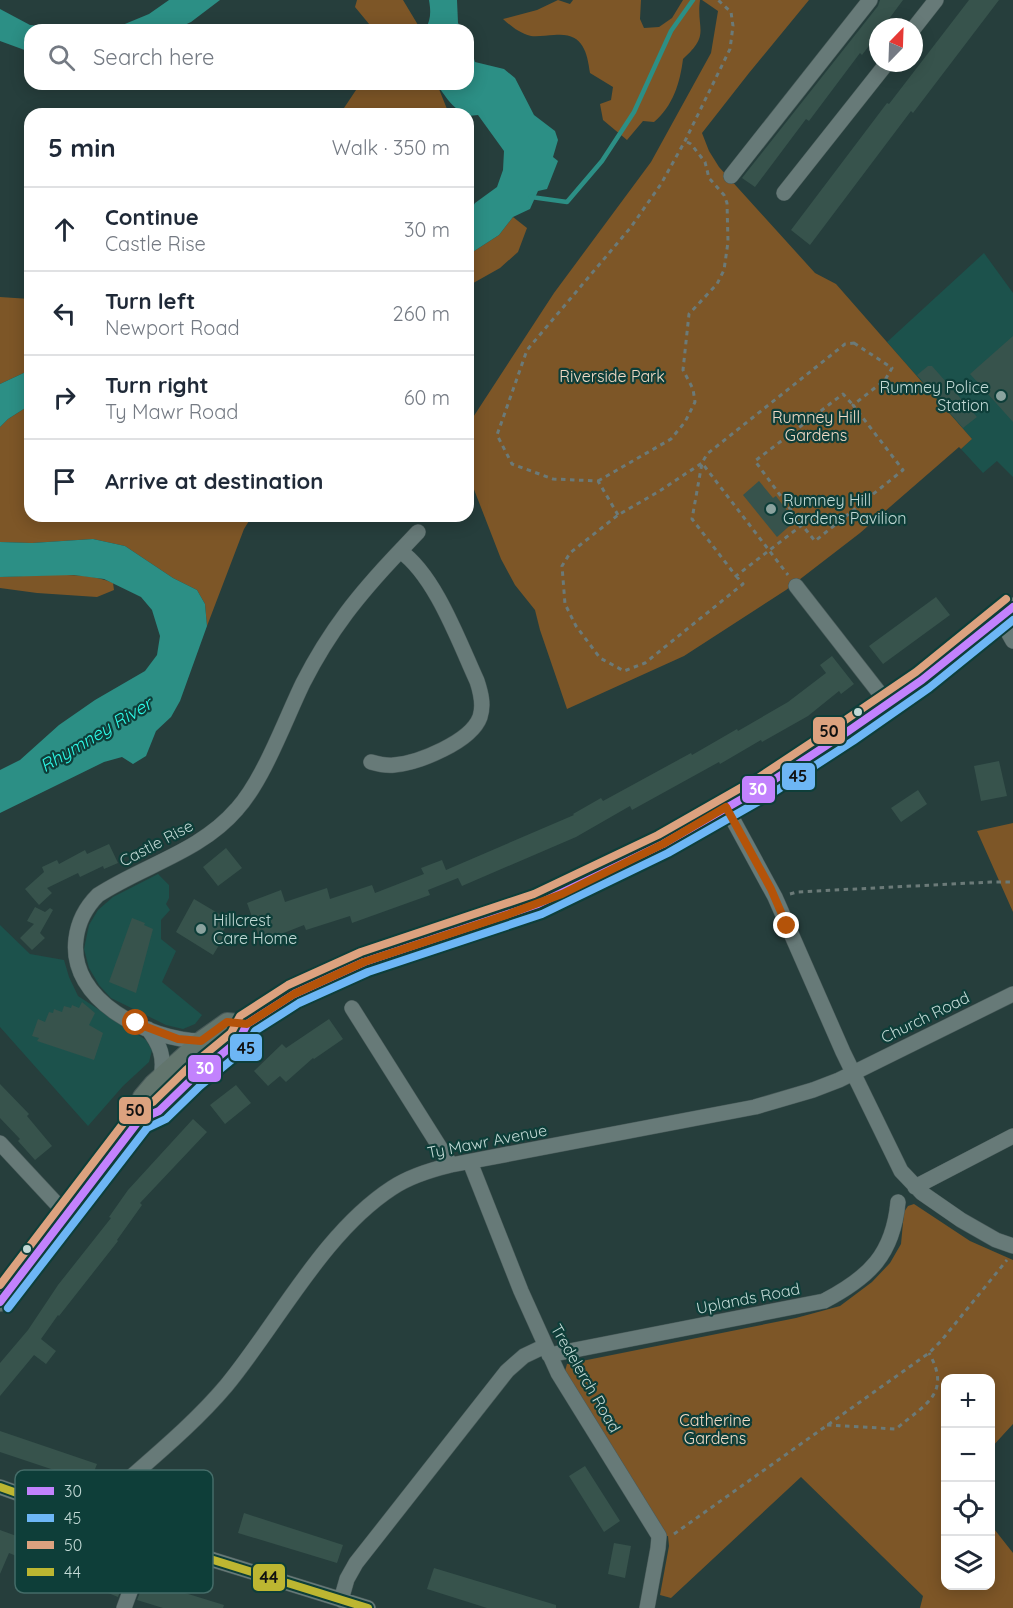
<!DOCTYPE html>
<meta charset="utf-8">
<style>
:root{--surface:#fff;--page:#f6f6f7;--text:#1f2937;--muted:#747a83;--line:#e0e1e3}
body{margin:0;font-family:Quicksand,sans-serif;background:var(--page);color:var(--text)}
.controls{position:absolute;right:18px;bottom:18px;display:grid;overflow:hidden;border-radius:12px;box-shadow:0 3px 15px #0003}
.controls button{width:54px;height:54px;display:grid;place-items:center;padding:0;border:0;border-bottom:2px solid var(--line);background:var(--surface);color:var(--text);font:30px sans-serif}
.compass{position:absolute;left:869px;top:18px;width:54px;height:54px;border-radius:50%;background:var(--surface);box-shadow:0 3px 15px #0003;rotate:23deg}
.stop{position:absolute;width:18px;height:18px;margin:-14px;border:4px solid #b45309;border-radius:50%;background:#fff}
.stop.end{background:#b45309;border-color:#fff;box-shadow:0 2px 6px #0008}
.list{margin:0;padding:0;list-style:none}
h2{display:flex;justify-content:space-between;align-items:center;height:78px;margin:0;padding:0 24px;font-size:26px}
h2 small{font-size:20px;font-weight:400;color:var(--muted)}
.list li{display:grid;grid-template-columns:39px 1fr auto;gap:18px;align-items:center;box-sizing:border-box;height:84px;padding:0 24px;border-top:2px solid var(--line)}
.list b{display:block;font-size:22px;white-space:nowrap}
.list p{margin:0;font-size:20px;white-space:nowrap;color:var(--muted)}
.list em{font-size:20px;font-style:normal;color:var(--muted)}
.icon{flex:none;width:33px;height:33px;fill:none;stroke:currentColor;stroke-width:2;stroke-linecap:round;stroke-linejoin:round}
.map{position:relative;flex:none;width:1013px;height:1608px;overflow:hidden}
.search{position:absolute;background:var(--surface);box-shadow:0 3px 15px #0003;left:24px;top:24px;width:450px;height:66px;display:flex;align-items:center;gap:15px;box-sizing:border-box;padding:0 21px;border-radius:18px;color:var(--muted);font-size:22px}
.panel{position:absolute;background:var(--surface);box-shadow:0 3px 15px #0003;left:24px;top:108px;width:450px;height:414px;border-radius:18px}
.map>svg:first-child{display:block}
.built{fill:#1c524c}
.green{fill:#7d5627}
.water{fill:#2c8f85}
.lines{fill:none;stroke-linecap:round;stroke-linejoin:round}
.stream{stroke:#2c8f85;stroke-width:4.5}
.building{fill:#37534c}
.minor-casing{stroke:#485a59;stroke-width:16}
.major-casing{stroke:#485a59;stroke-width:20}
.path{stroke:#6b7a78;stroke-width:3;stroke-dasharray:4.5 4.5;stroke-linecap:butt}
.minor{stroke:#677a78;stroke-width:15}
.major{stroke:#62756d;stroke-width:18}
.bus-1-casing{stroke:#0e3e39;stroke-width:12}
.bus-2-casing{stroke:#0e3e39;stroke-width:12}
.bus-3-casing{stroke:#0e3e39;stroke-width:12}
.bus-4-casing{stroke:#0e3e39;stroke-width:12}
.bus-1{stroke:#c282fd;stroke-width:8}
.bus-2{stroke:#6db6f5;stroke-width:8}
.bus-3{stroke:#dca27f;stroke-width:8}
.bus-4{stroke:#bdb631;stroke-width:8}
.route{stroke:#b45309;stroke-width:8}
.poi-dot{fill:#8ba39f;stroke:#0e3e39;stroke-width:2}
.bus-dot{fill:#c2d9d5;stroke:#0e3e39;stroke-width:2}
.labels{text-anchor:middle;stroke-width:4.5;stroke-linejoin:round;paint-order:stroke}
.park-label{font-size:16px;fill:#f1dac5;stroke:#0e3e39}
.poi-label{font-size:16px;fill:#c2d9d5;stroke:#0e3e39;text-anchor:start}
.street-label{font-size:16px;fill:#c2d9d5;stroke:#0e3e39}
.water-label{font-size:18px;font-style:italic;fill:#2dfbe8;stroke:#0e3e39}
.key{fill:#0e3e39;stroke:#446c68;stroke-width:1.5}
.key-label{font-size:16px;fill:#c2d9d5}
.line-badge{stroke:#0e3e39;stroke-width:2}
.badge-label{font-size:16px;text-anchor:middle;font-weight:bold;fill:#fff}
.pale-badge-label{font-size:16px;text-anchor:middle;font-weight:bold;fill:#111}
</style>
<div class="map">
<svg width="1013" height="1608" viewBox="0 0 1013 1608">
<rect width="100%" height="100%" fill="#263e3c"/>
<!-- built -->
<path class="built" d="M984,253L1013,293V477L997,461L983,473L961,449L972,439L887,342Z
M158,874L169,885V898L166,904L170,910L161,920V939L176,951L162,982L202,1015L195,1024L183,1029L166,1025L111,998L99,985L89,968L84,949L89,925L98,910L113,897Z
M0,925L30,954L64,960L69,977L78,996L146,1040L152,1050L149,1062L123,1086L88,1126L0,1027Z"/>
<!-- green -->
<path class="green" d="M357,0H403L421,30H374L355,7Z
M558,0L570,4L573,0H641L640,19L644,28L659,27L672,18L683,0H700C696,30 711,34 683,59C680,83 673,106 654,122L643,121L627,140L603,120L600,104L611,100L613,87L590,73C587,50 582,32 554,35C547,35 538,37 531,36C519,33 512,27 503,19L537,10Z
M702,0H809L749,73L702,133L709,151L719,167L815,273L836,284L972,439L961,449L959,447L860,533L786,590L684,656L567,709L540,630L535,610L515,585L501,559L468,474V425L554,293L651,162L711,53L718,11Z
M360,84H437L449,114H340Z
M513,217L527,228L518,252L500,268L468,286V255L499,235Z
M0,297L30,299V370L0,384Z
M30,405V516H252L244,529L207,626L205,604L197,590L173,578L125,546L93,539L32,543L0,542V427L8,419Z
M48,575C69,575 93,574 113,583L114,590L97,597L37,593L0,588V577Z
M1013,823V912L977,831Z
M914,1204L970,1241L1013,1260V1424L991,1448L990,1378H946V1586H990L991,1525L1013,1553V1608H920L923,1596L801,1477L671,1598L660,1595L669,1546L668,1536H664L565,1371L567,1364L796,1318L840,1306L872,1282L890,1263L901,1244L904,1212L908,1206Z"/>
<!-- water -->
<path class="water" d="M169,0H220L191,22L174,30H30V52L0,41V9L30,25L83,29L120,26L149,14Z
M429,0H457L458,23L463,30H425C431,20 431,12 429,0Z
M468,40L475,62L504,69L515,78L534,115L555,131L558,140L553,157L558,161L547,189L538,191L530,209L513,217L499,235L468,255V215L475,203L497,187L503,170L504,151L478,115L468,116V114C454,111 446,97 438,86L437,84H468Z
M30,370V405L8,419L0,427V384Z
M93,539L125,546L173,578L197,590L205,604L207,626L180,701L171,717L156,731L146,756L133,764L122,757L104,762L0,813V770L20,760L59,725L95,700L145,671L157,655L160,636L152,610L141,597L104,579L74,575L0,577V542L32,543Z"/>
<g class="lines">
<!-- stream -->
<path class="stream" d="M531,197L567,202L602,161L634,112L671,31L693,0"/>
</g>
<!-- building -->
<path class="building" d="M880,0H903L883,27H878V34L862,55L860,53L809,121L806,119L755,187L742,178L878,6Z
M969,0H999L913,113L911,111L810,245L791,230L887,103L889,104Z
M1013,336V422L970,374Z
M928,366H932L977,417L963,428L917,375Z
M759,481L773,498L776,496L795,521L777,537L743,495Z
M936,597L950,615L883,664L869,646Z
M832,656L854,684L841,694L839,691L808,716L762,742L761,740L720,764L719,762L632,810L630,806L576,837L462,886L458,878L428,890L430,895L352,923L350,916L306,930L304,925L261,942L247,903L281,890L285,902L327,888L330,899L372,885L375,893L424,874L421,868L442,860L446,870L574,815L573,814L601,798L603,801L691,753L692,755L737,729L738,731L788,702L826,673L820,665Z
M999,761L1007,796L981,801L974,766Z
M918,790L927,804L901,822L891,808Z
M109,844L118,863L104,869L103,866L80,877L78,873L47,888L52,893L39,905L25,889L44,872L42,867L57,860L59,864L85,850L87,854Z
M226,848L242,868L218,886L203,867Z
M194,899L221,915L217,920L226,926L221,934L224,937L213,955L176,932Z
M35,907L45,912L50,908L53,910L40,933L45,938L32,950L20,938L34,924L27,921Z
M132,918L145,923L144,925L153,929L136,993L109,982Z
M82,1002L95,1013L89,1025L103,1033L94,1060L37,1041L39,1038L32,1036L38,1019L45,1022L49,1012L53,1013L54,1009L62,1012L64,1006L71,1008L72,1005L79,1008Z
M329,1019L343,1039L314,1059L313,1058L286,1082L280,1076L268,1086L254,1071L282,1044L286,1048Z
M0,1084L29,1114L27,1116L52,1146L35,1160L18,1141L20,1139L0,1118Z
M236,1085L251,1103L225,1124L210,1105Z
M193,1119L207,1132L140,1203L142,1205L117,1240L118,1241L59,1316L58,1315L41,1339L56,1351L46,1364L34,1355L0,1396V1363L28,1330L58,1285L111,1218L109,1217L128,1190Z
M0,1431L97,1464L90,1482L0,1452Z
M585,1466L620,1521L604,1532L569,1476Z
M244,1513L343,1545L337,1563L238,1533Z
M0,1530L126,1576L118,1597L9,1553L0,1574Z
M614,1543L631,1546L625,1578L608,1574Z
M434,1568L556,1605V1608H487L427,1589Z
M146,1581L224,1605L223,1608H163L137,1600L144,1582Z"/>
<g class="lines">
<!-- minor casing -->
<g class="minor-casing">
<path id="minor" d="M914,28L936,0
M731,176L870,0
M784,193L887,63
M400,551L418,532
M796,586L888,704
M1000,618L1013,641
M726,807L775,897L843,1052L901,1171L922,1193L961,1220L996,1240L1013,1246
M352,1008L451,1165
M148,1029C160,1045 165,1057 161,1077
M201,1041C149,1040 68,1001 76,939C78,922 86,907 98,895C144,865 200,852 237,809C264,779 285,720 303,683C330,630 359,594 400,551C435,575 459,642 477,681C481,693 484,705 480,717C471,742 418,763 394,765C386,766 378,764 371,762
M0,1143L67,1215
M470,1162L521,1291L558,1373L659,1536L658,1548L647,1608
M915,1187L1013,1136
M549,1355L824,1301C870,1277 893,1254 898,1202
M0,1487L149,1540L368,1608
M93,1521L100,1507L114,1492C152,1458 193,1425 226,1386C278,1323 323,1233 392,1188C410,1176 430,1170 451,1165L755,1107L813,1090L839,1080L1013,994
M341,1600L347,1579L356,1563L507,1371L524,1356L545,1346
M124,1608L149,1540"/>
</g>
<!-- major casing -->
<g class="major-casing">
<path id="major" d="M140,1119L142,1097L153,1084L203,1039L227,1022L247,1024
M0,1302L140,1119L159,1111L193,1078L239,1040L247,1024L294,994L364,962L538,904L581,885L663,844L763,787L847,732L922,680L1013,607"/>
</g>
<!-- path -->
<path class="path" d="M854,343L892,368L885,380L853,405L903,470L815,541L802,525L736,576L692,519L702,463L707,454L845,344Z
M598,481L671,439L685,422L695,402L693,389L683,370L689,314L717,284L724,270L728,242L727,203L724,195L709,178L705,162L691,144L685,141
M618,515L598,481L553,479L512,464L497,435L527,350L631,227L661,184L685,141L730,49L733,26L731,12L718,0
M802,525L755,461L843,394L853,405
M736,576L743,584L645,663L624,671L600,658L576,626L565,604L562,566L570,553L618,515L658,492L702,463L788,575
M790,894L797,892L991,882H1013
M827,1425L896,1429C925,1404 952,1394 929,1353
M674,1534L929,1353L941,1341L1007,1260"/>
<!-- minor -->
<use href="#minor" class="minor"/>
<!-- major -->
<use href="#major" class="major"/>
<!-- bus-1 casing -->
<g class="bus-1-casing">
<path id="bus-1" d="M0,1302L140,1119L159,1111L193,1078L239,1040L247,1024L294,994L364,962L538,904L663,844L763,787L847,732L922,680L1013,607"/>
</g>
<!-- bus-2 casing -->
<g class="bus-2-casing">
<path id="bus-2" d="M8,1308L147,1128L166,1119L200,1086L246,1048L255,1031L299,1003L368,972L542,914L668,853L768,796L853,741L929,688L1013,620"/>
</g>
<!-- bus-3 casing -->
<g class="bus-3-casing">
<path id="bus-3" d="M0,1285L132,1112L153,1102L186,1070L231,1033L240,1016L288,985L361,952L534,894L658,835L758,778L841,723L916,672L1006,599"/>
</g>
<!-- bus-4 casing -->
<g class="bus-4-casing">
<path id="bus-4" d="M0,1487L149,1540L368,1608"/>
</g>
<!-- bus-1 -->
<use href="#bus-1" class="bus-1"/>
<!-- bus-2 -->
<use href="#bus-2" class="bus-2"/>
<!-- bus-3 -->
<use href="#bus-3" class="bus-3"/>
<!-- bus-4 -->
<use href="#bus-4" class="bus-4"/>
</g>
<g class="lines">
<!-- route -->
<path class="route" d="M136,1023L178,1039L201,1041L227,1022L247,1024L294,994L364,962L509,914L562,894L663,844L726,807L771,889L787,926"/>
</g>
<!-- markers -->
<g class="poi-dot">
<circle cx="1001" cy="396" r="6"/>
<circle cx="771" cy="509" r="6"/>
<circle cx="201" cy="929" r="6"/>
</g>
<g class="bus-dot">
<circle cx="858" cy="712" r="5"/>
<circle cx="27" cy="1249" r="5"/>
</g>
<g class="labels">
<!-- park labels -->
<g class="park-label">
<text x="612" y="382">Riverside Park</text>
<text x="816" y="423">Rumney Hill<tspan x="816" dy="18">Gardens</tspan></text>
<text x="715" y="1426">Catherine<tspan x="715" dy="18">Gardens</tspan></text>
</g>
<!-- poi labels -->
<g class="poi-label">
<text x="989" y="393" text-anchor="end">Rumney Police<tspan x="989" dy="18">Station</tspan></text>
<text x="783" y="506">Rumney Hill<tspan x="783" dy="18">Gardens Pavilion</tspan></text>
<text x="213" y="926">Hillcrest<tspan x="213" dy="18">Care Home</tspan></text>
</g>
<!-- street labels -->
<g class="street-label">
<text transform="translate(156 843) rotate(-28)" y="6">Castle Rise</text>
<text transform="translate(925 1017) rotate(-26)" y="6">Church Road</text>
<text transform="translate(487 1141) rotate(-11)" y="6">Ty Mawr Avenue</text>
<text transform="translate(748 1298) rotate(-11)" y="6">Uplands Road</text>
<text transform="translate(586 1378) rotate(60)" y="6">Tredelerch Road</text>
</g>
<!-- water labels -->
<g class="water-label">
<text transform="translate(96 735) rotate(-31)" y="6">Rhymney River</text>
</g>
</g>
<!-- legend -->
<rect x="15" y="1470" width="198" height="123" rx="9" class="key"/>
<rect x="27" y="1487" width="27" height="8" fill="#c282fd"/>
<rect x="27" y="1514" width="27" height="8" fill="#6db6f5"/>
<rect x="27" y="1541" width="27" height="8" fill="#dca27f"/>
<rect x="27" y="1568" width="27" height="8" fill="#bdb631"/>
<g class="key-label">
<text x="64" y="1497">30</text>
<text x="64" y="1524">45</text>
<text x="64" y="1551">50</text>
<text x="64" y="1578">44</text>
</g>
<g class="line-badge">
<rect x="812" y="716" width="34" height="29" rx="6" fill="#dca27f"/>
<rect x="781" y="762" width="35" height="29" rx="6" fill="#6db6f5"/>
<rect x="741" y="775" width="35" height="29" rx="6" fill="#c282fd"/>
<rect x="229" y="1033" width="34" height="29" rx="6" fill="#6db6f5"/>
<rect x="187" y="1054" width="35" height="29" rx="6" fill="#c282fd"/>
<rect x="118" y="1096" width="34" height="29" rx="6" fill="#dca27f"/>
<rect x="252" y="1563" width="34" height="29" rx="6" fill="#bdb631"/>
</g>
<g class="badge-label">
<text x="758" y="795">30</text>
<text x="205" y="1074">30</text>
</g>
<g class="pale-badge-label">
<text x="829" y="737">50</text>
<text x="798" y="782">45</text>
<text x="246" y="1054">45</text>
<text x="135" y="1116">50</text>
<text x="269" y="1583">44</text>
</g>
</svg>
<div class="controls">
<button>+</button>
<button>−</button>
<button><svg class="icon" aria-label="locate" viewBox="0 0 24 24"><circle cx="12" cy="12" r="6"/><path d="M12 2v4M12 18v4M2 12h4M18 12h4"/></svg></button>
<button><svg class="icon" aria-label="layers" viewBox="0 0 24 24"><path d="M12 4l9 5-9 5-9-5zM3 14l9 5 9-5"/></svg></button>
</div>
<svg class="compass" viewBox="-18 -18 36 36"><path d="M0-13l5 13h-10z" fill="#e53935"/><path d="M0 13l5-13h-10z" fill="#747a83"/></svg>
<div class="stop" style="left:136px;top:1023px"></div>
<div class="stop end" style="left:787px;top:926px"></div>
<div class="search"><svg class="icon" aria-label="search" viewBox="0 0 24 24"><circle cx="10" cy="10" r="6"/><path d="M15 15l6 6"/></svg>Search here</div>
<section class="panel">
<h2>5 min<small>Walk · 350 m</small></h2>
<ul class="list">
<li><svg class="icon" aria-label="ahead" viewBox="0 0 24 24"><path d="M12 20V5M6 11l6-6 6 6"/></svg><div><b>Continue</b><p>Castle Rise</p></div><em>30 m</em></li>
<li><svg class="icon" aria-label="left" viewBox="0 0 24 24"><path d="M17 20v-9H6M10 6l-5 5 5 5"/></svg><div><b>Turn left</b><p>Newport Road</p></div><em>260 m</em></li>
<li><svg class="icon" aria-label="right" viewBox="0 0 24 24"><path d="M7 20v-9h11M14 6l5 5-5 5"/></svg><div><b>Turn right</b><p>Ty Mawr Road</p></div><em>60 m</em></li>
<li><svg class="icon" aria-label="arrive" viewBox="0 0 24 24"><path d="M6 21V4h12l-3 4 3 4H6"/></svg><div><b>Arrive at destination</b></div></li>
</ul>
</section>
</div>
